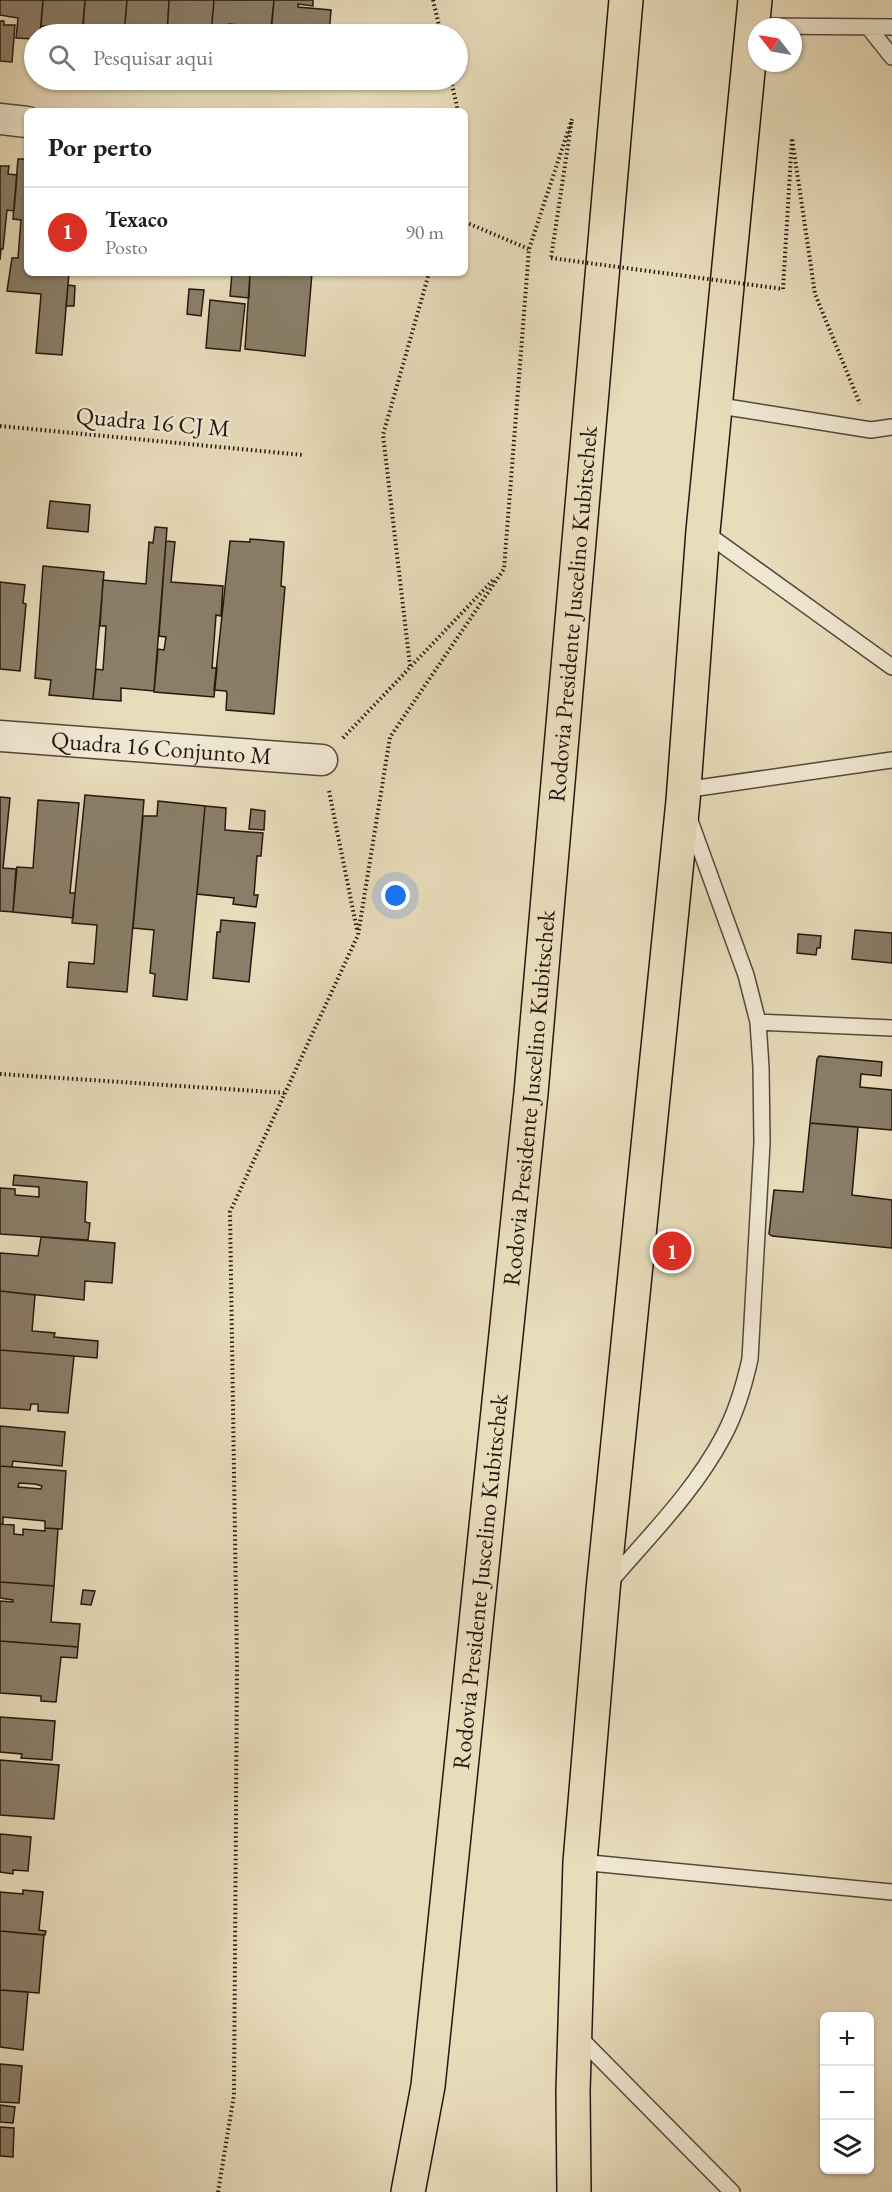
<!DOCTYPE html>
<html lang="pt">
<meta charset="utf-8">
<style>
:root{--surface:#fff;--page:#f6f6f6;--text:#202124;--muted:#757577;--line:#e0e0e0;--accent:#d93025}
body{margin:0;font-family:"EB Garamond",serif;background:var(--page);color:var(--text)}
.controls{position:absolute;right:18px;bottom:18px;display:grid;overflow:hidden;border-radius:9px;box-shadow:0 2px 4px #0004}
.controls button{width:54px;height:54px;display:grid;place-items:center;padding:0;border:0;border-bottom:2px solid var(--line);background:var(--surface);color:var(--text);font:30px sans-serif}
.compass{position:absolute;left:748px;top:18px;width:54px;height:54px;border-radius:50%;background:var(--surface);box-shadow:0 2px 4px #0004;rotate:301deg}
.you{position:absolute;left:396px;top:896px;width:21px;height:21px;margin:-15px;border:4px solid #fff;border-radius:50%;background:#1a73e8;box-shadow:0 0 0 9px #1a73e833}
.badge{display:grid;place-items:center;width:39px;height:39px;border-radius:50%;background:var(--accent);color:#fff;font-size:20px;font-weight:700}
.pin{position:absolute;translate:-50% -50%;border:3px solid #fff;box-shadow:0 2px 6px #0006}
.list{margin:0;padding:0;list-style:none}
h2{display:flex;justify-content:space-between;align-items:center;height:78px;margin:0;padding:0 24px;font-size:26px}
h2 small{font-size:20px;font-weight:400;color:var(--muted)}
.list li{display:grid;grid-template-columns:39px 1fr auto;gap:18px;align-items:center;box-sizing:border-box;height:90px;padding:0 24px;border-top:2px solid var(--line)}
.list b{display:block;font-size:22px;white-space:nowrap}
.list p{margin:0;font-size:20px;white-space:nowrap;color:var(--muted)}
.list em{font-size:20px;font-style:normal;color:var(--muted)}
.icon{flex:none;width:33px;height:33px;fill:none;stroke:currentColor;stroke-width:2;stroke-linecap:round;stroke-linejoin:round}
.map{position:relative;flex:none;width:892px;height:2192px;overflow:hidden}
.search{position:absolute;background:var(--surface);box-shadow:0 2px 4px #0004;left:24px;top:24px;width:444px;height:66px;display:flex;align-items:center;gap:15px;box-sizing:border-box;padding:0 21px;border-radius:33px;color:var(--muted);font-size:22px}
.panel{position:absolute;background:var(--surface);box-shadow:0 2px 4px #0004;left:24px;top:108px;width:444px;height:168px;border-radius:9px}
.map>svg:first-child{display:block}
.building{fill:#8a7e69;stroke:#251810;stroke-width:1.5;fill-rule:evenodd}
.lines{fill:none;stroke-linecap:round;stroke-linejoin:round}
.service-casing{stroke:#56493b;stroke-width:18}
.minor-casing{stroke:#56493b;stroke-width:33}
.trunk-casing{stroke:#251810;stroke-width:36}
.path{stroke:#251810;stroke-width:4;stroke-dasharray:1.5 3;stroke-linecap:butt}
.service{stroke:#f0e8d3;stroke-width:15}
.minor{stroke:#f0e8d3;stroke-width:30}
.trunk{stroke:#e8dcbb;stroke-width:33}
.path-bridge{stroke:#251810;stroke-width:4;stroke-dasharray:1.5 3;stroke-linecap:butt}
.labels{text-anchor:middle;stroke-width:5;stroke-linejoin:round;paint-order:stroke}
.street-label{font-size:24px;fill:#251810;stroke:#f0e8d3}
</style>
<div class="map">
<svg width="892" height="2192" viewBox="0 0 892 2192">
<rect width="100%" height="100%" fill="#e8dcbb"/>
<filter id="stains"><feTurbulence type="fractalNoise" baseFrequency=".00333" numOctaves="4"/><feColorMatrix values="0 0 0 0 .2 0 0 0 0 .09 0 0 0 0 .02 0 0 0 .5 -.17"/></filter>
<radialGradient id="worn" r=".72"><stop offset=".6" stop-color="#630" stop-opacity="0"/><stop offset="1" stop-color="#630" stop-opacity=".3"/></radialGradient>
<!-- building -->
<path class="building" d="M0,0H43L40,34H34V39L16,38L18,18L0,15Z
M43,0H85L83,29L41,26Z
M85,0H127L124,34H82Z
M127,0H169L167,34H124Z
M169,0H214L211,34H167Z
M214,0H274L271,28L229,24L230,34H211Z
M274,0H313V6L298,4V7L331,10L329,34H271Z
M0,21H4V25H15L12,62L0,61Z
M315,80H328L327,88H314Z
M18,159H27V273H69L62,355L36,353L41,294L7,291L12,258H18L21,220L13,219Z
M0,166H9L8,174L17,175L14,211L7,210L3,249H1L0,260Z
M232,273H250L249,298L230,296Z
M250,273H312L305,356L245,349Z
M68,285L75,286L74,306H66Z
M189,289L204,290L201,316L187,314Z
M210,300L245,304L240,351L206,348Z
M50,501L90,505L88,532L47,528Z
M155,527L167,528L154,691L121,688V701L93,699L96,669L103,670L106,626H100L103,580L146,584L149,542L153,543Z
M250,539L284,542L281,586L285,587L274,714L226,710L227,693L226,691L214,690L230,541L250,542Z
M166,541L175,542L171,582L223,586L221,616L216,615L212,668H217L214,697L154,692L158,649L164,650L166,637L159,636Z
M43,566L104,572L93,699L49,695L51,680L35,678Z
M0,582L25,585L23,603L26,604L20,671L0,669Z
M85,795L144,800L127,992L67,987L69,962L94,964L97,925L72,923Z
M0,797L10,798L3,868L16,869L13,912L0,911Z
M38,800L79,803L70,893H75L73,918L13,912L17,867L33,868Z
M158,801L205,806L187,1000L153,996L155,974L150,973L154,930L133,928L143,816H157Z
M205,806L226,808L225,830L263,833L261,856H257L254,895H258L256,907L233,904L234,898L197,894Z
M251,809L265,811L264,830L249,829Z
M221,920L255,923L249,982L213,978L217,932H220Z
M855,930L892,933V963L852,959Z
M798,934L821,936L820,948H817L816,955L797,953Z
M819,1056L882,1062L881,1076L861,1074L860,1087L892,1090V1130L810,1123L817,1059Z
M810,1123L858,1127L852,1195L892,1200V1248L772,1236L769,1234L774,1190L803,1192Z
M14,1175L87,1182L85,1222L90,1223L88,1240L0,1234V1188L15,1189V1195L39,1197V1187L13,1185Z
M41,1237L115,1243L112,1283L85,1281L84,1300L0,1291V1253L38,1256Z
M0,1291L35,1295L32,1331L55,1333L54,1337L98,1341L97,1358L0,1350Z
M0,1350L74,1356L68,1413L38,1411V1404H31L30,1410L0,1408Z
M0,1426L65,1432L62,1466L13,1461L12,1467L0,1466Z
M0,1466L66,1471L62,1529L45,1528V1521L3,1517V1524H0ZM19,1483L35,1484L42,1486L41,1489L18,1487Z
M0,1524L14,1525V1534L23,1535V1529L45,1531V1528L58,1529L54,1586L0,1582Z
M0,1582L54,1586L51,1622L80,1624L78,1647L0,1641V1601L13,1602V1600L0,1598Z
M83,1590L95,1591L91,1605L81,1604Z
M0,1641L78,1647L77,1658L61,1657L56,1702L41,1701V1696L0,1693Z
M0,1717L55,1721L52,1760L21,1758L22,1754L0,1752Z
M0,1760L59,1765L54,1819L0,1815Z
M0,1834L31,1837L28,1871L13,1870V1874L0,1872Z
M23,1890L43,1892L39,1930L46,1931L45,1935L0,1931V1892L23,1894Z
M0,1931L44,1935L39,1993L0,1990Z
M0,1990L28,1992L23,2050L0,2047Z
M0,2064L22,2066L19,2103L0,2102Z
M0,2105L15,2107L13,2123L0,2122Z
M0,2127L14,2128L13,2157L0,2156Z"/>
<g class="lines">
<!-- service casing -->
<g class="service-casing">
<path id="service" d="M753,26L892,27
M869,28L892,57
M714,405L871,430L892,427
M703,531L892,667
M684,790L892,760
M758,1022L892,1028
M609,1583C648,1537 694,1492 723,1437C736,1413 744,1386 750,1359L762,1143L761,1067L758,1022L746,975L689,818
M580,1862L892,1892
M578,2036L732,2192"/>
</g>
<!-- minor casing -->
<g class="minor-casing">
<g id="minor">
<path d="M0,119L27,122"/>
<path id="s1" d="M0,736L322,760"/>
</g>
</g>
<!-- trunk casing -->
<g class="trunk-casing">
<g id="trunk">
<path id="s2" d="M408,2192L428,2086L531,1093L626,0"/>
<path d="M574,2192L573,2091L580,1862L603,1590L683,801L703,531L755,0"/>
</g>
</g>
<!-- path -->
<path class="path" d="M433,0L441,34
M451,80L458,111
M465,222L529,249
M783,289L792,138L815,294L860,404
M0,426L303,455
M410,666L383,435L429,273
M343,738L495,578
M329,791L357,930
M0,1074L286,1093
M218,2192L234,2095L237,1666L230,1212L358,935L390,737L504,569L529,249L572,119L551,258"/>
<!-- service -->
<use href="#service" class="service"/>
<!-- minor -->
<use href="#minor" class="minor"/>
<!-- trunk -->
<use href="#trunk" class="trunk"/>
<!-- path-bridge -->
<path class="path-bridge" d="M551,258L783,289"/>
</g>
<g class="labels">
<!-- street labels -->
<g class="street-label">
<text transform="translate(153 422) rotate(5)" y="8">Quadra 16 CJ M</text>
<text dy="8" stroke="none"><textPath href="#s2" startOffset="1587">Rodovia Presidente Juscelino Kubitschek</textPath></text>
<text dy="8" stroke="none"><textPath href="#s1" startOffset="162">Quadra 16 Conjunto M</textPath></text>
<text dy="8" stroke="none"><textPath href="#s2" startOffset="1101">Rodovia Presidente Juscelino Kubitschek</textPath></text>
<text dy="8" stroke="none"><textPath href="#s2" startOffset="615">Rodovia Presidente Juscelino Kubitschek</textPath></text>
</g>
</g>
<rect width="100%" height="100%" filter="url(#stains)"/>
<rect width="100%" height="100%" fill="url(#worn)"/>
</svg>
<div class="controls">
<button>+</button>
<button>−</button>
<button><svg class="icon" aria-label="layers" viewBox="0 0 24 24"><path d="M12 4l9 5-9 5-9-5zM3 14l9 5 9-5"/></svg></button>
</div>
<svg class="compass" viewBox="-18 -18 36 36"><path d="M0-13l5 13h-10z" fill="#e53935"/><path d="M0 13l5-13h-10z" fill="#757577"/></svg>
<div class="you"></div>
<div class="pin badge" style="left:672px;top:1251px">1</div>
<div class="search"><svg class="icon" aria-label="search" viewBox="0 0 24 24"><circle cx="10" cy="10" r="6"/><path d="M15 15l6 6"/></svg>Pesquisar aqui</div>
<section class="panel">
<h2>Por perto<small></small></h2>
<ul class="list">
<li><span class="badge">1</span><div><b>Texaco</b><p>Posto</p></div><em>90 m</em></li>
</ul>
</section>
</div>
